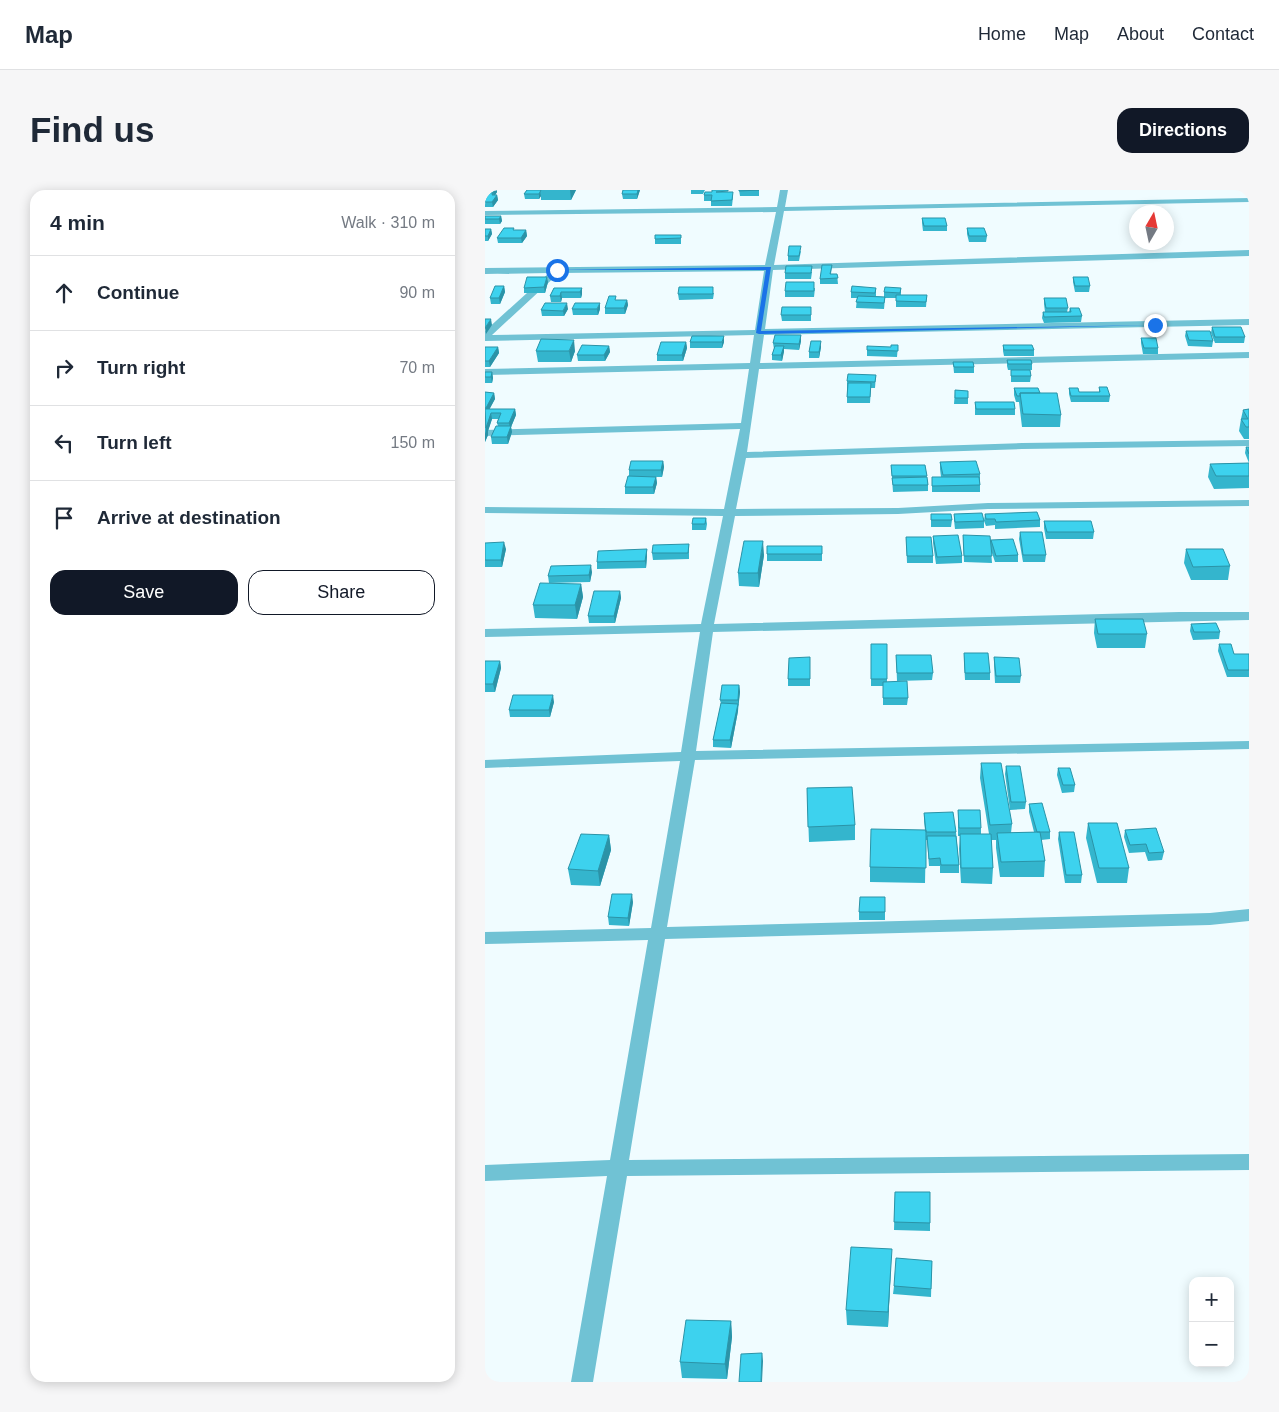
<!DOCTYPE html>
<meta charset="utf-8">
<style>
:root{--surface:#fff;--page:#f6f6f7;--text:#1f2937;--muted:#747a83;--line:#e0e1e3;--accent:#111827}
body{margin:0;font-family:Helvetica,sans-serif;background:var(--page);color:var(--text)}
.controls{position:absolute;right:15px;bottom:15px;display:grid;overflow:hidden;border-radius:10px;box-shadow:0 2px 12px #0003}
.controls button{width:45px;height:45px;display:grid;place-items:center;padding:0;border:0;border-bottom:1px solid var(--line);background:var(--surface);color:var(--text);font:25px sans-serif}
.compass{position:absolute;left:644px;top:15px;width:45px;height:45px;border-radius:50%;background:var(--surface);box-shadow:0 2px 12px #0003;rotate:9deg}
.stop{position:absolute;width:15px;height:15px;margin:-11px;border:4px solid #1a73e8;border-radius:50%;background:#fff}
.stop.end{background:#1a73e8;border-color:#fff;box-shadow:0 1px 5px #0008}
.list{margin:0;padding:0;list-style:none}
h2{display:flex;justify-content:space-between;align-items:center;height:65px;margin:0;padding:0 20px;font-size:21px}
h2 small{font-size:16px;font-weight:400;color:var(--muted)}
.list li{display:grid;grid-template-columns:32px 1fr auto;gap:15px;align-items:center;box-sizing:border-box;height:75px;padding:0 20px;border-top:1px solid var(--line)}
.list b{display:block;font-size:19px;white-space:nowrap}
.list em{font-size:16px;font-style:normal;color:var(--muted)}
.actions{display:flex;gap:10px;padding:15px 20px}
.actions a{flex:1;padding:11px 0;border:1px solid var(--accent);border-radius:15px;text-align:center;font-size:18px;color:var(--accent)}
.actions .main{background:var(--accent);color:#fff}
.icon{flex:none;width:28px;height:28px;fill:none;stroke:currentColor;stroke-width:2;stroke-linecap:round;stroke-linejoin:round}
.map{position:relative;flex:none;width:764px;height:1192px;overflow:hidden;border-radius:15px}
header{display:flex;align-items:center;gap:30px;box-sizing:border-box;height:70px;padding:0 25px;background:var(--surface);border-bottom:1px solid var(--line)}
header strong{font-size:24px}
nav{display:flex;gap:28px;margin-inline-start:auto;font-size:18px}
.intro{display:flex;align-items:center;justify-content:space-between;box-sizing:border-box;height:120px;padding:0 30px}
h1{margin:0;font-size:35px}
.button{padding:12px 22px;border-radius:15px;background:var(--accent);color:#fff;font-size:18px;font-weight:700}
main{display:flex;gap:30px;padding:0 30px}
aside{flex:1;background:var(--surface);border-radius:15px;box-shadow:0 2px 12px #0003}
.map>svg:first-child{display:block}
.lines{fill:none;stroke-linecap:round;stroke-linejoin:round}
.minor{fill:#70c2d4;fill-rule:evenodd}
.wall{fill:#34b5cd}
.shaded-wall{fill:#2b93a7}
.building{fill:#3dd2ee;stroke:#2b93a7}
.route{fill:#1a73e8}
</style>
<header>
<strong>Map</strong>
<nav><a>Home</a><a>Map</a><a>About</a><a>Contact</a></nav>
</header>
<div class="intro"><h1>Find us</h1><a class="button">Directions</a></div>
<main>
<aside>
<h2>4 min<small>Walk · 310 m</small></h2>
<ul class="list">
<li><svg class="icon" aria-label="ahead" viewBox="0 0 24 24"><path d="M12 20V5M6 11l6-6 6 6"/></svg><div><b>Continue</b></div><em>90 m</em></li>
<li><svg class="icon" aria-label="right" viewBox="0 0 24 24"><path d="M7 20v-9h11M14 6l5 5-5 5"/></svg><div><b>Turn right</b></div><em>70 m</em></li>
<li><svg class="icon" aria-label="left" viewBox="0 0 24 24"><path d="M17 20v-9H6M10 6l-5 5 5 5"/></svg><div><b>Turn left</b></div><em>150 m</em></li>
<li><svg class="icon" aria-label="arrive" viewBox="0 0 24 24"><path d="M6 21V4h12l-3 4 3 4H6"/></svg><div><b>Arrive at destination</b></div></li>
</ul>
<div class="actions"><a class="main">Save</a><a>Share</a></div>
</aside>
<div class="map">
<svg width="764" height="1192" viewBox="0 0 764 1192">
<rect width="100%" height="100%" fill="#f0fcff"/>
<g class="lines">
<!-- minor -->
<path class="minor" d="M295,0H303L300,17L764,8V12L299,21L289,75L764,60V66L288,80L280,139L764,129V135L279,145L275,173L764,162V168L274,179L262,262L537,253L764,250V256L537,259L261,268L251,319L413,318L503,313L764,310V316L503,319L413,324L250,326L229,434L694,422H764V430L228,442L211,561L764,551V559L210,570L182,737L725,723L764,719V731L725,735L180,749L144,970L764,964V980L142,986L108,1192H86L122,986L0,991V975L125,970L163,750L0,754V742L166,738L195,571L0,578V570L196,562L215,442L0,447V439L216,434L238,326L0,323V317L239,319L255,239L0,246V240L256,233L264,179L0,185V179L265,173L269,145L0,151V141L64,83L0,84V78L280,75L291,22L0,25V21L292,17ZM279,81L270,140L7,145L74,83Z"/>
</g>
<!-- wall -->
<path class="wall" d="M0,0L12,2L10,5H12L13,10L8,17H0Z
M42,0H91L86,10H56V6L54,9H40L39,4Z
M138,0H155L152,9H138L137,4Z
M206,0H220L218,4H206Z
M254,0H274V6H255Z
M227,2H243L248,7L247,16H226V11H219V5Z
M0,26H16L17,31L15,34H0Z
M437,28L462,36V41H438L437,33Z
M482,38L502,46L501,52H484L482,44Z
M0,39H6L7,44L3,51H0Z
M30,40H41L42,46L37,53H13L12,48Z
M196,45V54H170V49Z
M316,61L314,71H303V66Z
M347,75L346,84H352L353,94H335V89Z
M327,82L326,89H300V83Z
M588,87L605,96L604,102H590L588,92Z
M63,92L60,103H39V98Z
M19,96L20,102L15,114H6L5,108Z
M69,98H97V104L96,108H77L76,112H66L65,106Z
M330,98L329,107H300V101Z
M391,98V106L399,107V102L416,98V105H442L441,117H411V108H400L399,119L371,118L372,108H366V102Z
M229,103L228,109L194,110L193,104Z
M559,108L583,118L582,122H584L585,118L597,126L596,132L559,133L557,128L558,122H560L559,114Z
M132,110H142L143,115L140,124H120V118Z
M326,117V131H297L296,125Z
M83,119L79,126H57L56,120Z
M87,119H115L113,125H88Z
M727,137L760,147L759,153H730L726,143Z
M701,141L728,151L727,157L703,156L700,146Z
M316,145V151L314,160L299,159L297,171L287,170V165L289,159L288,153Z
M656,148L673,158V164H658L656,153Z
M201,152L202,158L198,171H172V165Z
M205,152H239L237,158H205Z
M413,155L412,167L382,166V160L406,157Z
M518,155L549,160V166H519L518,161Z
M124,156L125,162L120,171H93L92,165Z
M0,157H13L14,163L5,177H0Z
M336,157L334,168H324V162Z
M51,161H90L86,172H53Z
M522,170L547,174V180H530L546,186L545,192H526V180H523L522,176Z
M468,172L489,177V183H469Z
M0,182H7L8,188L7,193H0Z
M391,185L390,198H386L385,213H362V191Z
M614,197L625,206L624,212H586L584,204V198L594,202H614Z
M529,198L555,203L576,225L575,237H537L534,212H531L529,205Z
M470,200L483,201V214H469Z
M0,202L9,203L10,209L4,219H30L31,225L26,237L27,242L23,254H7L6,247L13,236L12,233L13,229H7L3,241V245L0,252Z
M490,212L530,219V225H490Z
M764,219V249H759L754,241L756,229L758,220Z
M761,257H764V298L729,299L723,287L725,274L764,273L760,263Z
M178,271L179,277L177,287H148H171L172,293L169,304H140V297L144,286V280Z
M455,272L495,284V302H447V287H456L455,279Z
M406,275H440L443,295V301L408,302Z
M446,324L467,330L466,337H446Z
M469,324L499,331V338L470,339L469,330Z
M500,324L555,330V337L510,339V335L501,336L499,331Z
M221,328L222,334L221,340H207V334Z
M559,331L609,342L608,349H561L559,338Z
M535,342L561,365L560,372H538L534,349Z
M478,345L506,350L533,365V372H510L506,360L507,373L479,372Z
M448,346L477,366V373L451,374L448,353Z
M421,347L448,366V373H422Z
M0,353L21,359L17,377H0Z
M204,354V369L168,370L167,363Z
M337,356V371H282V364Z
M162,359V366L161,378L112,379V372Z
M701,359L745,376L743,390H706L699,373Z
M279,365L274,397L254,396L253,383Z
M107,382L105,392L64,393L63,386Z
M96,394L98,407L92,429L50,428L48,415Z
M135,401L136,408L130,433H104L103,426Z
M610,429L662,444L660,458H612L609,443Z
M706,434L735,442L734,449L708,450L705,441Z
M386,454H402V492L423,508L422,515H398V496H386Z
M734,454L749,464H764V487H742L733,461Z
M479,463L505,483V490H480L479,470Z
M411,465L448,483L447,490L412,491Z
M325,467V496H303V489Z
M509,467L536,486L535,493H510L509,475Z
M0,471H15L16,478L10,502H0Z
M254,495L255,502L253,521L246,558L228,557V550L236,514L235,510Z
M69,512L65,527H25L24,520Z
M496,573L527,634L526,643L549,642L544,622V614L565,642V649L556,650L560,671L559,687H515L511,658V650H506L508,678L507,694L476,693L474,659L475,646H473V620L496,638V644H504L495,588Z
M521,576L541,612L540,619L525,620L520,584Z
M573,578L590,595L589,602L577,603L572,585Z
M322,598L370,635V650L324,652Z
M439,623L471,642L474,675V683H455V676H444L442,650H441V645L440,693L385,692V677L440,640L439,631Z
M603,633L644,678L642,693H612L601,648Z
M640,640L679,662L677,670L663,671L660,662L644,663L639,647Z
M574,642L597,685L596,693H580L573,649Z
M124,645L126,660L115,696L86,695L83,679Z
M400,707V730H374V722Z
M148,712L144,736L124,735L123,727Z
M410,1002L445,1033V1041L409,1040Z
M447,1071L446,1107L408,1104L409,1096Z
M406,1075L403,1137L362,1135L361,1120Z
M246,1131L247,1147L242,1189L197,1188L195,1172Z"/>
<!-- shaded-wall -->
<path class="shaded-wall" d="M10,0H12V2L9,7L8,2Z
M85,0H91L86,10Z
M153,0H155L152,9V4Z
M55,1L56,6L54,9V4Z
M12,5L13,10L8,17L7,12Z
M16,26L17,31L15,34L14,29Z
M6,39L7,44L3,51V46Z
M41,40L42,46L37,53L36,48Z
M62,87L63,92L60,103L59,97Z
M19,96L20,102L15,114L14,108Z
M97,98V104L96,108L95,102Z
M76,102L77,108L76,112L75,106Z
M142,110L143,115L140,124L139,118Z
M82,113L83,119L79,126L78,121Z
M115,113V119L113,125L112,119Z
M6,129L7,135L1,144L0,138Z
M316,145V151L314,160V154Z
M239,146V152L237,158V152Z
M89,150L90,161L86,172L84,161Z
M336,151V157L334,168V162Z
M201,152L202,158L198,171L197,165Z
M124,156L125,162L120,171L119,165Z
M299,156V162L297,171L296,165Z
M13,157L14,163L5,177L4,171Z
M7,182L8,188L7,193L6,187Z
M9,203L10,209L2,224L1,218Z
M30,219L31,225L26,237L27,242L23,254L22,247L25,238L24,233Z
M6,223L7,229L3,241V245L0,252V244L1,241V238Z
M178,271L179,277L177,287L176,280Z
M171,287L172,293L169,304L168,297Z
M278,351L279,365L274,397L273,383Z
M19,352L21,359L17,377L16,370Z
M162,359V366L161,378L160,371Z
M106,375L107,382L105,392L104,385Z
M96,394L98,407L92,429L90,415Z
M135,401L136,408L130,433L129,426Z
M15,471L16,478L10,502L8,494Z
M254,495L255,502L253,517V510Z
M68,505L69,512L65,527L64,520Z
M253,514V521L246,558L245,550Z
M124,645L126,660L115,696L113,681Z
M147,704L148,712L144,736L143,728Z
M407,1059L406,1075L403,1137V1122Z
M246,1131L247,1147L242,1189L240,1174Z
M277,1163L278,1171L277,1192H276Z"/>
<!-- building -->
<path class="building" d="M0,0H10L8,2H0Z
M42,0H56L54,4H39Z
M138,0H153L152,4H137Z
M227,0H243V1L231,2H248L247,10L226,11L227,5H219L220,2H227Z
M254,0H274L254,1Z
M0,3H8L7,5H12L7,12H0Z
M0,26H16L14,29H0Z
M437,28H460L462,36H439Z
M19,38H29L28,40H41L36,48H12Z
M482,38H499L502,46H484Z
M0,39H6L3,46H0Z
M170,45H196V48L170,49Z
M304,56H316L314,66H303Z
M337,75H347L345,84H352L353,88L335,89Z
M301,76H327L326,83H300Z
M42,87H62L59,97L39,98Z
M588,87H603L605,96H590Z
M301,92H329V101H300Z
M10,96H19L14,108H5Z
M367,96L391,98L390,103L366,102Z
M194,97H228V104H193Z
M400,97L416,98L415,103L399,102Z
M69,98H97L95,102H76L75,106H65Z
M411,105H442L441,112L411,111Z
M124,106H131L130,110H142L139,118H120Z
M373,106L400,107L399,113L371,112Z
M559,108H581L583,118H561Z
M60,113H82L78,121L56,120Z
M90,113H115L112,119H87Z
M297,117H326V125H296Z
M585,118H594L597,126L559,127L558,122H586Z
M0,129H6L0,138Z
M727,137H756L760,147H730Z
M701,141H725L728,151L704,150Z
M290,145H316L314,154L288,153Z
M207,146H239L237,152H205Z
M656,148H671L673,158H659Z
M56,149L89,150L84,161H51Z
M326,151H336L334,162H324Z
M176,152H201L197,165H172Z
M97,155L124,156L119,165H92Z
M406,155H413V161L382,160V156L406,157Z
M518,155H547L549,160H519Z
M290,156H299L296,165H287Z
M0,157H13L4,171H0Z
M522,170H546L547,174H523Z
M468,172H488L489,177H469Z
M526,180H545L546,186H526Z
M0,182H7L6,187H0Z
M363,184L391,185L390,192L362,191Z
M363,193H386L385,207H362Z
M614,197H622L625,206H586L584,198H593L594,202H615Z
M529,198H553L555,203H535V206H532Z
M470,200L483,201V208H470Z
M0,202L9,203L1,218H0Z
M535,203H572L576,225L538,224Z
M490,212H529L530,219H491Z
M0,219H30L24,233H12L16,223H6L1,238Z
M764,219V237H761L756,229H763L758,220Z
M11,236H26L22,247H6Z
M761,257H764V264Z
M146,271H178L176,280H144Z
M491,271L495,284L458,285L455,272Z
M764,273V286H731L725,274Z
M406,275H440L442,286H407Z
M143,286L171,287L168,297H140Z
M442,287L443,295H408L407,288Z
M447,287H494L495,295L447,296Z
M552,322L555,330L511,332L510,329H501L500,324Z
M497,323L499,331L470,332L469,324Z
M446,324H466L467,330H446Z
M208,328H221L220,334H207Z
M559,331H606L609,342H562Z
M535,342H557L561,365H538Z
M473,345L477,366L452,367L448,346Z
M478,345L505,346L507,366H479Z
M421,347H446L448,366H422Z
M528,349L533,365L511,366L506,350Z
M259,351H278L273,383H253Z
M19,352L16,370H0V353Z
M204,354L203,363H167L168,355Z
M282,356H337V364H282Z
M162,359L160,371L112,372L113,361Z
M701,359H738L745,376L708,377Z
M106,375L104,385L63,386L66,376Z
M55,393L96,394L90,415H48Z
M109,401H135L129,426H103Z
M610,429H658L662,444H613Z
M731,433L735,442H709L706,434Z
M386,454H402V489H386Z
M734,454H746L749,464H764V480H743Z
M479,463H503L505,483H480Z
M411,465H446L448,483H412Z
M325,467V489H303L304,468Z
M509,467L534,468L536,486H511Z
M0,471H15L8,494H0Z
M422,491L423,508H398V492Z
M237,495H254L253,510H235Z
M28,505H68L64,520H24Z
M236,513L253,514L245,550H228Z
M496,573H516L527,634L505,635Z
M521,576H535L541,612H526Z
M573,578H585L590,595H578Z
M367,597L370,635L323,637L322,598Z
M557,613L565,642H552L544,614Z
M473,620H495L496,638H474Z
M468,622L471,642H441L439,623Z
M603,633H632L644,678H614Z
M671,638L679,662L664,663L661,654L645,655L640,640Z
M386,639L441,640V678L385,677Z
M555,642L560,671L516,672L512,643Z
M574,642H589L597,685H581Z
M96,644L124,645L113,681L83,679Z
M475,644H506L508,678H476Z
M442,646H471L474,675H456L455,668L444,669Z
M127,704H147L143,728L123,727Z
M375,707H400V722H374Z
M410,1002H445V1033L409,1032Z
M366,1057L407,1059L403,1122L361,1120Z
M411,1068L447,1071L446,1099L409,1096Z
M201,1130L246,1131L240,1174L195,1172Z
M277,1163L276,1192H254L256,1164Z"/>
<!-- route -->
<path class="route" d="M286,77L276,141L672,135L274,144L271,143L281,80H69Z"/>
</svg>
<div class="controls">
<button>+</button>
<button>−</button>
</div>
<svg class="compass" viewBox="-18 -18 36 36"><path d="M0-13l5 13h-10z" fill="#e53935"/><path d="M0 13l5-13h-10z" fill="#747a83"/></svg>
<div class="stop" style="left:72px;top:80px"></div>
<div class="stop end" style="left:670px;top:135px"></div>
</div>
</main>
